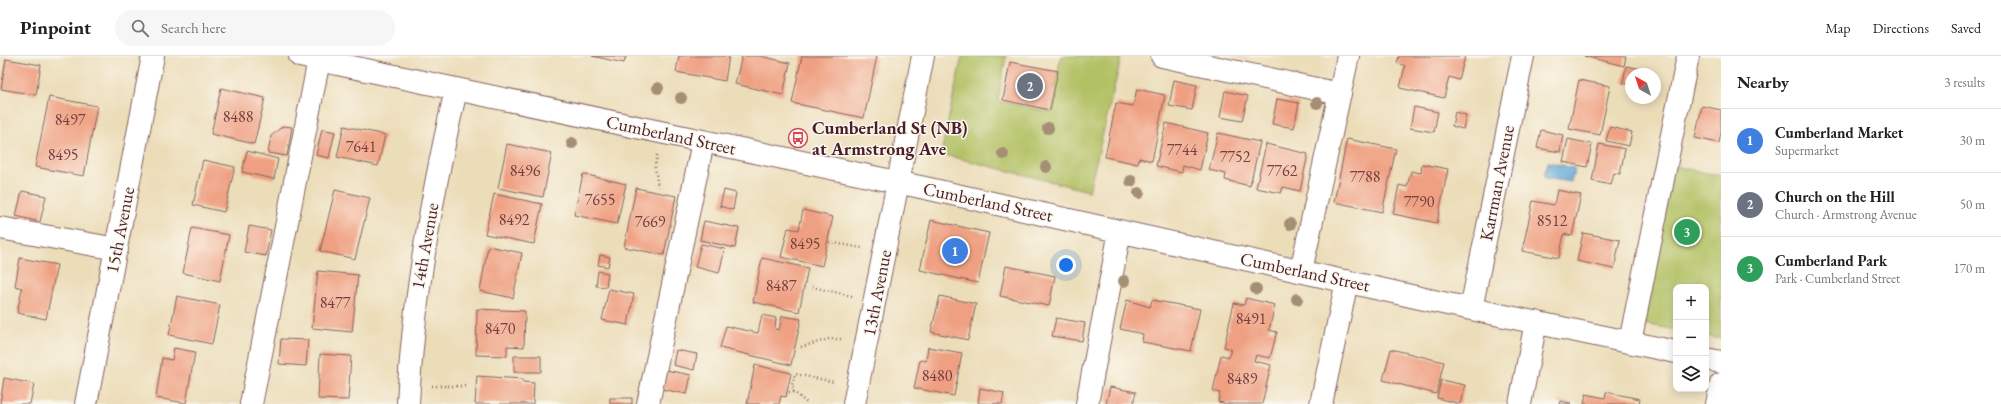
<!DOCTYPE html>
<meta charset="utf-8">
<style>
:root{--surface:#fff;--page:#f6f6f6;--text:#222;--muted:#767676;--line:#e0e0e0;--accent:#1a73e8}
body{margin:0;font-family:"EB Garamond",serif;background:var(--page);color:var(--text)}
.controls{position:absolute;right:12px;bottom:12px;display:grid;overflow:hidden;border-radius:8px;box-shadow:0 2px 10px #0003}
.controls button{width:36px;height:36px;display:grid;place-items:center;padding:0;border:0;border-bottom:1px solid var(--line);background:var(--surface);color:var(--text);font:20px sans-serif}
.compass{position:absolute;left:1625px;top:12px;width:36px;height:36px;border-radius:50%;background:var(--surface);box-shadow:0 2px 10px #0003;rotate:321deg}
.you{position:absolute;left:1066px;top:209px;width:14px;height:14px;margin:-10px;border:3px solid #fff;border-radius:50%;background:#1a73e8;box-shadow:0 0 0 6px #1a73e833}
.badge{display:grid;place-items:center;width:26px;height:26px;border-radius:50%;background:var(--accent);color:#fff;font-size:13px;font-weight:700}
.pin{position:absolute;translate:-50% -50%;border:2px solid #fff;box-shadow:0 1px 4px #0006}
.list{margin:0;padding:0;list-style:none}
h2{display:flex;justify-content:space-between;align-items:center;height:52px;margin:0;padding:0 16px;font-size:17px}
h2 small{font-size:13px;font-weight:400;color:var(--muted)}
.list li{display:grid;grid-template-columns:26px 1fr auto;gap:12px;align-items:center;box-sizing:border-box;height:64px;padding:0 16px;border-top:1px solid var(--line)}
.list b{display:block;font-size:15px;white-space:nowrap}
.list p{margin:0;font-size:13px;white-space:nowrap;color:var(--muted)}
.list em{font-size:13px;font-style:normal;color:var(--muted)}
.icon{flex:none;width:22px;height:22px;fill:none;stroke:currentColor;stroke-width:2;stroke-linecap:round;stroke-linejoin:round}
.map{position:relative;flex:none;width:1721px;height:348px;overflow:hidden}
header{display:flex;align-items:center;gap:24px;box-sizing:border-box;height:56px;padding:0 20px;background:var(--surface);border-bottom:1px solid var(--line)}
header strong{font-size:19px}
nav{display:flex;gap:22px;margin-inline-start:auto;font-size:14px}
.search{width:280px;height:36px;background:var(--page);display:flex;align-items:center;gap:10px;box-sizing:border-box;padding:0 14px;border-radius:22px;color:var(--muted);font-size:15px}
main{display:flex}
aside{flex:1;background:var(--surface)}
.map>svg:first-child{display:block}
.green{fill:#b1c062;stroke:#7e7046}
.water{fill:#60a7d6;stroke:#556380}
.building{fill:#efa082}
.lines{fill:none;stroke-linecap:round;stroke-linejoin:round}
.minor-casing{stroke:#83625d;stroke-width:24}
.path{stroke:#83625d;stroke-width:2.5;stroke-dasharray:1 3;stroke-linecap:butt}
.minor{stroke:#fff;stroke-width:22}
.tree{fill:#a48f74}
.labels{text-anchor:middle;stroke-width:3;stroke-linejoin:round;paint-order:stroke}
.number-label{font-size:16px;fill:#733f41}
.poi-label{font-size:18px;font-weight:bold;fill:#4a1f2b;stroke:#fbf7ec;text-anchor:start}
.street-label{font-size:18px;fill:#4a1f2b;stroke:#fbf7ec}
</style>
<header>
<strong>Pinpoint</strong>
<div class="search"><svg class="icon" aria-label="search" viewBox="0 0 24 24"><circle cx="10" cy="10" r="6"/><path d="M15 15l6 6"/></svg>Search here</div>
<nav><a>Map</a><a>Directions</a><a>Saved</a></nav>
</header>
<main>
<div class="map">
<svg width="1721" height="348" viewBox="0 0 1721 348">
<rect width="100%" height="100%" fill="#fbf7ec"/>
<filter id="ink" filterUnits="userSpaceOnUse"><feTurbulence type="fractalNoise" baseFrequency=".025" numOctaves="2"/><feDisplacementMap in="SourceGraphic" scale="8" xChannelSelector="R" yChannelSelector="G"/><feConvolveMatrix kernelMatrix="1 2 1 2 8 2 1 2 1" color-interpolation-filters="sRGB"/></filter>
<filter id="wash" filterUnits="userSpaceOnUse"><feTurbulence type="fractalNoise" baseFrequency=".012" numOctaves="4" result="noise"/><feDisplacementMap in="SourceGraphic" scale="16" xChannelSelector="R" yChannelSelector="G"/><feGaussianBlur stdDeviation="0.9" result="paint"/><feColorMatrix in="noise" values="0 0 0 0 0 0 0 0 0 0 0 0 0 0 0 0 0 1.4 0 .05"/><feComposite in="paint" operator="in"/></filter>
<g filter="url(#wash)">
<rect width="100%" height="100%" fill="#ecddb9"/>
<!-- green -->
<path class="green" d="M962,0H1006L998,45L1052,56L1059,8L1062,0H1110L1121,3L1089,135L941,98Z
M1666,108L1721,120V283L1706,280V231H1676V274L1634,266Z"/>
<!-- water -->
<path class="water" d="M1548,106L1574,112L1575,114L1571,126L1545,122L1544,120Z"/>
<g id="blocks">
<!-- building -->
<path class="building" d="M592,0H626L624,7Z
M679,0H729L725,25L676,16Z
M742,0H760L790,7L783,39L735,28Z
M802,0H877L864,62L792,47Z
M1399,0H1465L1459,24L1449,21L1444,42L1400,32L1405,10L1397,7Z
M1584,0H1626L1624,10Z
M6,3L41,9L36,39L1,33Z
M1010,6L1058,15L1050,54L1003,44Z
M1626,10L1648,14V18H1631V28L1623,27Z
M1174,24L1197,29L1192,54L1169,50Z
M1579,24L1610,30L1600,79L1569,73Z
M221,32L265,42L254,88L211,78Z
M1137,33L1165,39L1152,105L1139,102L1138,108L1105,101L1116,47L1133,50Z
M1225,35L1248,40L1242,65L1220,61Z
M49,41L97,50L84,120L35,111Z
M1277,43L1299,47L1294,72L1272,68Z
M1702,50L1721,54V76L1719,87L1695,82Z
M1414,51L1438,56L1434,76L1410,72Z
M1455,56L1466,59L1463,73L1452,70Z
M1166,67L1208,77L1200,114L1183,109L1182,116L1156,110Z
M283,70L292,71L287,100L268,97L271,80Z
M344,70L385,79L378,110L337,101Z
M1610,71L1632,76L1629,90L1606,85Z
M322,73L335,76L329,102L316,99Z
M1541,74L1563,79L1560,96L1537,92Z
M1218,77L1260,86L1250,130L1225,124L1226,118L1209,114Z
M1347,83L1396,93L1382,156L1334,146Z
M1568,83L1592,88L1587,111L1563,106Z
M507,88L552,97L543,141L498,132Z
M1266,88L1308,98L1300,135L1283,131L1281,137L1256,132Z
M1599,88L1625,93L1620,118L1614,117L1611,129L1592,125Z
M247,95L278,103L274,123L242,116Z
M203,104L235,111L224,156L193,149Z
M1422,108L1448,113L1437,167L1393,158L1399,129L1407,131L1411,115L1421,117Z
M583,118L626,128L617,168L574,159Z
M636,132L676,140L664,199L624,191Z
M335,134L370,142L355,203L320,195Z
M724,134L736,137L733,154L720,150Z
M1557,134L1581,139L1572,180L1564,178L1559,202L1522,195L1533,145L1554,149Z
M22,135L46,140L40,166L16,160Z
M494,138L542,148L534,188L485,178Z
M803,154L833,161L822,210L781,201L788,172L799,174Z
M931,164L989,177L978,227L920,214Z
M704,165L739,172L735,192L700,184Z
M249,170L271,174L266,200L244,196Z
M192,172L229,179L220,225L183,217Z
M1583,177L1620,184L1614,213L1577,205Z
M701,188L725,193L719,217L695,211Z
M488,190L522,197L513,242L480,235Z
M600,199L610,201L608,211L598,209Z
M20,202L57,209L46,263L17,257L22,232L15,230Z
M762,202L808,212L799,256L753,246Z
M1006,210L1055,220L1049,250L1000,240Z
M318,215L358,219L352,276L312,272Z
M598,215L608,217L606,231L596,230Z
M609,233L634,238L628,269L602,264Z
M177,240L220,249L212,288L169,279Z
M940,240L976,248L968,284L931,276Z
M1246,242L1275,249L1269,274L1277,276L1270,302L1256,299L1254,305L1271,309L1262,348H1228L1218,346L1220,337L1213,335L1221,299L1229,301L1231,293L1224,291L1234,247L1244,249Z
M1127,244L1150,251L1152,244L1200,253L1191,295L1142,286L1143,278L1120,273Z
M477,253L525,255L524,291L507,290V300L476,299Z
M762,259L776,262L775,273L779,274L782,260L801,263L791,309L720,292L726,270L758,277Z
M1056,262L1085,267L1082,285L1052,280Z
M281,283L308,284L306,310L279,308Z
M928,291L962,297L954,340L914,332L920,304L926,305Z
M174,292L195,296L186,347L156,342L162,302L172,304Z
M1391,293L1444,306L1436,338L1383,324Z
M676,294L697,298L694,314L673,309Z
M320,298L351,300L348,344L318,343Z
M514,300H541V316H514Z
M755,309L791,317L786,341L781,340L779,348H747Z
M666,314L691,319L687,338L661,333Z
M477,320L523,323V326L534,327L533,348H475Z
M4,322L34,328L30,348H0Z
M1441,324L1465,329L1460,348L1437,342Z
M1110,331L1136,336L1133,348H1106Z
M980,332L1004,337L1002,348L978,347Z
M1606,336L1640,343L1639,348H1584L1586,338L1605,342Z
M610,342H632V348H610Z
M1560,345L1571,347V348H1559Z"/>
</g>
</g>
<g filter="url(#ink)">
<use href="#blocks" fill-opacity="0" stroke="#83625d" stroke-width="1"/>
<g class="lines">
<!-- minor casing -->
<g class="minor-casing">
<path id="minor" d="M300,0L925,132L1438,246L1676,296
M1162,0L1340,38
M0,172L117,193
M1301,215L1348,0
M1471,253L1523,0
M1630,286L1688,0
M1706,303L1721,306
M86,348L153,0
M251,348L319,4
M408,348C413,242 432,137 456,34
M648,348L703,86
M854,348L923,0
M1087,348L1120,175
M1321,348L1347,225
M1520,348L1536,266
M1717,348L1721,328"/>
</g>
<!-- path -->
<path class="path" d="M657,99L655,111L658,131
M829,186L862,192
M812,231L852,240
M801,291L829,283H844
M432,330H466
M789,336H794L808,348
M794,336L792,329L795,318L834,326"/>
<!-- minor -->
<use href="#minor" class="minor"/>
</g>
<!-- trees -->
<g class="tree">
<circle cx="658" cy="32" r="6"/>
<circle cx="681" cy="42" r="6"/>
<circle cx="1317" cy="47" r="6"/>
<circle cx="1048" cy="72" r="6"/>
<circle cx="572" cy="87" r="6"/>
<circle cx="1003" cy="98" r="6"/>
<circle cx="1046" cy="111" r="6"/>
<circle cx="1131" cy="125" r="6"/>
<circle cx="1139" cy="137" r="6"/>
<circle cx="1290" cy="168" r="6"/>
<circle cx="1124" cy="225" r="6"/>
<circle cx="1256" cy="233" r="6"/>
<circle cx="1297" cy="243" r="6"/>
</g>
</g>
<!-- icons -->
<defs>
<g id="bus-ring" transform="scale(1)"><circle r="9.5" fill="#fbf7ec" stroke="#d1495b" stroke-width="1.5"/><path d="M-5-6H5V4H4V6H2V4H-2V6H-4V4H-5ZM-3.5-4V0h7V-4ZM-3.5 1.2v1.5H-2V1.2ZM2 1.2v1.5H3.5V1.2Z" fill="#d1495b"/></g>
</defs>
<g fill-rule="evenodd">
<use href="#bus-ring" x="798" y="82"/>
</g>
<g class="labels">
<!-- number labels -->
<g class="number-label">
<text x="238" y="66">8488</text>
<text x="70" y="69">8497</text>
<text x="361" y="96">7641</text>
<text x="1182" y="99">7744</text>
<text x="63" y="104">8495</text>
<text x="1235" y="106">7752</text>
<text x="525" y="120">8496</text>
<text x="1282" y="120">7762</text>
<text x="1365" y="126">7788</text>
<text x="600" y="149">7655</text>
<text x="1419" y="151">7790</text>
<text x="514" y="169">8492</text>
<text x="1552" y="170">8512</text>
<text x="650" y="171">7669</text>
<text x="805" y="193">8495</text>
<text x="781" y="235">8487</text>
<text x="335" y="252">8477</text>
<text x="1251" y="268">8491</text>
<text x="500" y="278">8470</text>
<text x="937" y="325">8480</text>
<text x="1242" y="328">8489</text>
</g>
<!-- poi labels -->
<g class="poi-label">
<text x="812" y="78">Cumberland St (NB)<tspan x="812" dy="21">at Armstrong Ave</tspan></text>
</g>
<!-- street labels -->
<g class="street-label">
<text transform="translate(671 79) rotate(12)" y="6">Cumberland Street</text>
<text transform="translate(1497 127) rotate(-79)" y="6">Karrman Avenue</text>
<text transform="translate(988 146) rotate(12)" y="6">Cumberland Street</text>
<text transform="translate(120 174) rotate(-79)" y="6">15th Avenue</text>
<text transform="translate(425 190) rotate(-80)" y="6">14th Avenue</text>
<text transform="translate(1305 216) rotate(12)" y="6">Cumberland Street</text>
<text transform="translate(877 237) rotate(-79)" y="6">13th Avenue</text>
</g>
</g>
</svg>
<div class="controls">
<button>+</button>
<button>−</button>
<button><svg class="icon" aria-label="layers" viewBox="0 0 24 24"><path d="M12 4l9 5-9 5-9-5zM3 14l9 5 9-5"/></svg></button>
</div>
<svg class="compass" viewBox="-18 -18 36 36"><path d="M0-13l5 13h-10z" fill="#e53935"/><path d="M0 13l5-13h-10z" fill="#767676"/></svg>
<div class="you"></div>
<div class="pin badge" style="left:955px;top:195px;background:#3f7fe0">1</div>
<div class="pin badge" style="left:1030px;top:30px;background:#6b7280">2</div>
<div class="pin badge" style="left:1687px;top:176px;background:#2e9e5b">3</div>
</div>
<aside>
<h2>Nearby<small>3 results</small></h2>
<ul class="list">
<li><span class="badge" style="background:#3f7fe0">1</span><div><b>Cumberland Market</b><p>Supermarket</p></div><em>30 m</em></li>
<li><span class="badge" style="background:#6b7280">2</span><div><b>Church on the Hill</b><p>Church · Armstrong Avenue</p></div><em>50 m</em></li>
<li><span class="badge" style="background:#2e9e5b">3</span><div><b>Cumberland Park</b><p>Park · Cumberland Street</p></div><em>170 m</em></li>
</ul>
</aside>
</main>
